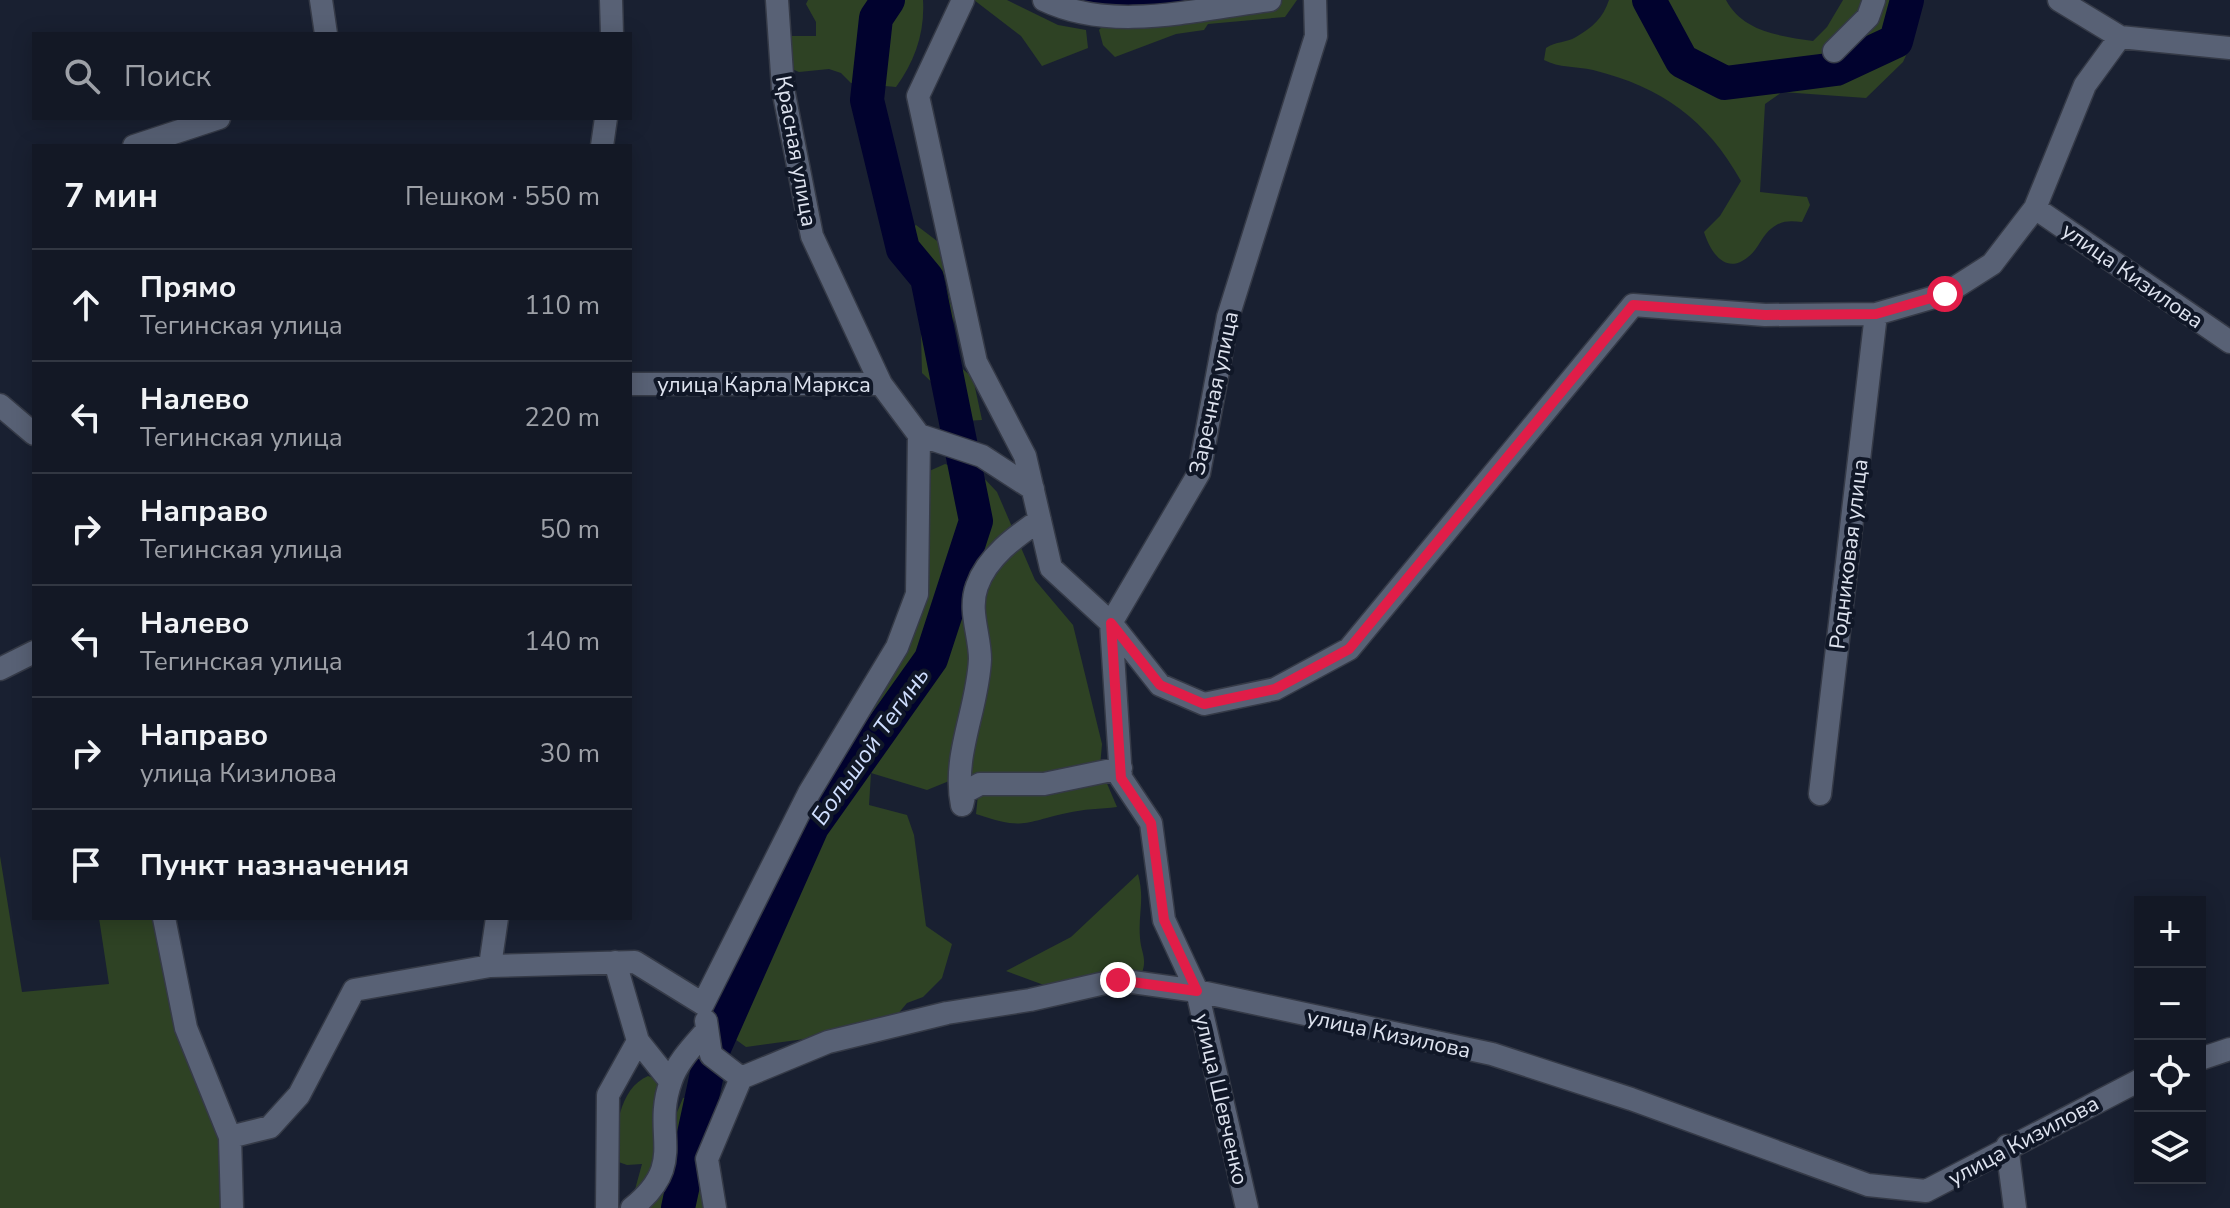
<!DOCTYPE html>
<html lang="ru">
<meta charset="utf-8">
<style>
:root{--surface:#131825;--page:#202532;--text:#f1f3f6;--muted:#9da0a7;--line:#323742}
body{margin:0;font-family:"Nunito Sans",sans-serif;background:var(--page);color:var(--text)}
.controls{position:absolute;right:24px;bottom:24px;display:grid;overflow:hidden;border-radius:0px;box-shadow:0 4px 20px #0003}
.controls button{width:72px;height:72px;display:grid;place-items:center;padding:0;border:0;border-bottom:2px solid var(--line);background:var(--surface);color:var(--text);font:40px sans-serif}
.stop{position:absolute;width:24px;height:24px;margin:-18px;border:6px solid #e11d48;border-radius:50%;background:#fff}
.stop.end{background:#e11d48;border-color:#fff;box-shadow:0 2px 8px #0008}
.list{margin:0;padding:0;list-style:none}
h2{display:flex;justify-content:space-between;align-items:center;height:104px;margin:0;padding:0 32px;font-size:34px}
h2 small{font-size:26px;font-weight:400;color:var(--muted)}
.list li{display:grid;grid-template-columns:52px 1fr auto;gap:24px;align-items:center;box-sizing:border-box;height:112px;padding:0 32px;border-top:2px solid var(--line)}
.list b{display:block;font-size:30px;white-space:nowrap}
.list p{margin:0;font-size:26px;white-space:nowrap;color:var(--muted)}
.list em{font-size:26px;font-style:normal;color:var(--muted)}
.icon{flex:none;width:44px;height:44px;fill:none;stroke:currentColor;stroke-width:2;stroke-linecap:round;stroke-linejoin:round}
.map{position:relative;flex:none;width:2230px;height:1208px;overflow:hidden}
.search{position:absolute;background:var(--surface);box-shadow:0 4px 20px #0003;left:32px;top:32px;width:600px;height:88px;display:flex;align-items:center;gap:20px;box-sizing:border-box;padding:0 28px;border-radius:0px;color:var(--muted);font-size:30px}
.panel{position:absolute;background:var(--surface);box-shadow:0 4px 20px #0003;left:32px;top:144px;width:600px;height:776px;border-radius:0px}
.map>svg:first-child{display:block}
.green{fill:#2e4224}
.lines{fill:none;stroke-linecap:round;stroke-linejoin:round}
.river{stroke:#01022e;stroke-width:34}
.street-casing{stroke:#353a47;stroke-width:25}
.street{stroke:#586175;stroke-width:22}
.route{stroke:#e11d48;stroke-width:10}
.labels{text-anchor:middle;stroke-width:8;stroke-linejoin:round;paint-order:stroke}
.street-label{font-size:22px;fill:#dee3ef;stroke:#101727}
.water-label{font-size:24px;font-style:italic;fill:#cfdefe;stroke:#101727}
</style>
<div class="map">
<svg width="2230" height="1208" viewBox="0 0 2230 1208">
<rect width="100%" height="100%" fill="#192031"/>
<!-- green -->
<path class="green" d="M808,0H923C925,32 915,61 896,87L851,83L841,73L829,69L799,72L787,67L789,36H816V22L806,4Z
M974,0H1007L1058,25L1086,30L1088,48L1042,66L1021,36Z
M1229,0H1297L1285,17L1208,24L1204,30L1176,34L1115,57L1103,45L1099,30L1109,19Z
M1609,0H1726C1743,32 1780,36 1813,41L1827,27L1843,0H1918L1909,25L1908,51L1903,62L1866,98L1782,92L1765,104L1760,192L1807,197L1810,205L1802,222C1791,221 1782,220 1772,228C1762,235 1758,250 1748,257C1725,276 1710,251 1704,232L1720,216L1741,181C1707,120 1662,87 1593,70C1576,66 1559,68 1544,60L1546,48C1556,41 1566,43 1576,37C1593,27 1603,18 1609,0Z
M916,225L941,244L945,283L954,316L949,357L973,378L982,420L945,422L941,391L922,373L920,295L908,265L906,231Z
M945,464L982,476L997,492L1035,580L1073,625L1102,744L1100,767L1117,807C1101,809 1083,809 1067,813C1022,823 1023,830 976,814L978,795L959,777L927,790L871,773L869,805L907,815L914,835L926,926L952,944L942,978L923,997L907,1003L892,1021L827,1036L746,1047L728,1034L711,1055L703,1004L897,647L927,472Z
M0,856L22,992L109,984L99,918H164L230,1137L232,1208H0Z
M1138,874C1145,900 1138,913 1140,938C1141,953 1148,959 1141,975L1052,988L1006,971L1071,937Z
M648,1076L659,1080L661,1109L653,1150L676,1166L672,1124L683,1098L711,1094L716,1108L698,1163L704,1208H630L642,1164L627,1165L613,1160C616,1131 618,1089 648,1076Z"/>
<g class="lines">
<!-- river -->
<path class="river" d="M1079,0L1176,7L1193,3
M1649,0L1682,61L1725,83L1836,69L1896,41L1907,0
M678,1208L711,1055L812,827L931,659L976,521L927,278L903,249L867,100L876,18L888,0"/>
<!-- street casing -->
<g class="street-casing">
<path id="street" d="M321,0L326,34
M611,0L612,34
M963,0L918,96L976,362L1025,456L1051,568L1111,623L1160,685L1204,704L1275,689L1349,649L1633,305L1765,315L1876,314L1945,294L1992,264L2035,208L2085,85L2120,37L2230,48
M1044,0C1113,33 1197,9 1270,0
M2059,0L2120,37
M1834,51L1868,17L1874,0
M134,146L219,118
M602,146L606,118
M2035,208L2230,342
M630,384H881
M0,405L34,434
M919,435L982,456L1033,489
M1040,520C1016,536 987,557 977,586C968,610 980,635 980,659C978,709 952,755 962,805L965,792L980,784H1044L1121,768
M1111,623L1199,473L1228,317L1316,36L1315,0
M1111,623L1121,778L1151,823L1164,920L1197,991L1247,1208
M0,669L34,652
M1820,794L1876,314
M164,918L186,1028L230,1137L232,1208
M490,966L497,918
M703,1004L809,793L897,647L917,594L919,435L881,384L812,236L783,89L777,0
M706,1021L711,1055L741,1078
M638,1041L670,1081
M2200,1059L2230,1049
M230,1137L270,1127L299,1095L354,990L490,966L635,962L703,1004
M2007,1146L2015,1208
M607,1208L608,1095L638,1041L615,962
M632,1208C689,1162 651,1136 671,1081C677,1062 694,1045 707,1030
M715,1208L707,1159L741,1078L828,1042L947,1013L1030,1000L1118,980L1197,991L1492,1054L1631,1099L1868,1185L1926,1191L2140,1080"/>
</g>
<!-- street -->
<use href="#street" class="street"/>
</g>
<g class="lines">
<!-- route -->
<path class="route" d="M1118,980L1197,991L1164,920L1151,823L1121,778L1111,623L1160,685L1204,704L1275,689L1349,649L1633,305L1765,315L1876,314L1945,294"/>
</g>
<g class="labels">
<!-- street labels -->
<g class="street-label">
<text transform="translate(797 151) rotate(80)" y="8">Красная улица</text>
<text transform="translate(2133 275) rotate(35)" y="8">улица Кизилова</text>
<text x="764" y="392">улица Карла Маркса</text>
<text transform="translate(1213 393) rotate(-78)" y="8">Заречная улица</text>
<text transform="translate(1848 554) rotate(-83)" y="8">Родниковая улица</text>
<text transform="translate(1389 1033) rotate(12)" y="8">улица Кизилова</text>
<text transform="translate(1222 1099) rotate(77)" y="8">улица Шевченко</text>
<text transform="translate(2023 1140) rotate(-28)" y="8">улица Кизилова</text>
</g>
<!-- water labels -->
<g class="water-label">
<text transform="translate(870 746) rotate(-55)" y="8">Большой Тегинь</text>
</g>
</g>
</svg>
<div class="controls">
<button>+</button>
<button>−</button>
<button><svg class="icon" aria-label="locate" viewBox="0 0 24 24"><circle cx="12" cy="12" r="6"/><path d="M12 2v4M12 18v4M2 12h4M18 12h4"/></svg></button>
<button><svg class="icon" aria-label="layers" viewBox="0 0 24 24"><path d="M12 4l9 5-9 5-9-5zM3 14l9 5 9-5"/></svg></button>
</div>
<div class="stop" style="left:1945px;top:294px"></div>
<div class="stop end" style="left:1118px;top:980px"></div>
<div class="search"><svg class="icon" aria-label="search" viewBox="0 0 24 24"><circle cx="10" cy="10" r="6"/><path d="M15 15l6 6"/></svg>Поиск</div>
<section class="panel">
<h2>7 мин<small>Пешком · 550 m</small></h2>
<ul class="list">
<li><svg class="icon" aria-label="ahead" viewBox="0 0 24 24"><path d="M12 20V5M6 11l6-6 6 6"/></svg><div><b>Прямо</b><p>Тегинская улица</p></div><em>110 m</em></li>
<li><svg class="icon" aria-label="left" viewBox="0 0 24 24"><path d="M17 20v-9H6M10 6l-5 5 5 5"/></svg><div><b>Налево</b><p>Тегинская улица</p></div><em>220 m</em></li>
<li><svg class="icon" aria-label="right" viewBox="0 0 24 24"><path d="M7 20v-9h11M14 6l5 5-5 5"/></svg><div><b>Направо</b><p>Тегинская улица</p></div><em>50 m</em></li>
<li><svg class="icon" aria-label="left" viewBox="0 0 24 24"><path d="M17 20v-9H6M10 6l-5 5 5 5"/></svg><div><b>Налево</b><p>Тегинская улица</p></div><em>140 m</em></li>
<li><svg class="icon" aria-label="right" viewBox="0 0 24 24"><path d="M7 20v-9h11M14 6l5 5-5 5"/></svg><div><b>Направо</b><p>улица Кизилова</p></div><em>30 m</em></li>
<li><svg class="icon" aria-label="arrive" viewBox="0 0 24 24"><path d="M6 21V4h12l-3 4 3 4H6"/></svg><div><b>Пункт назначения</b></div></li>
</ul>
</section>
</div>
